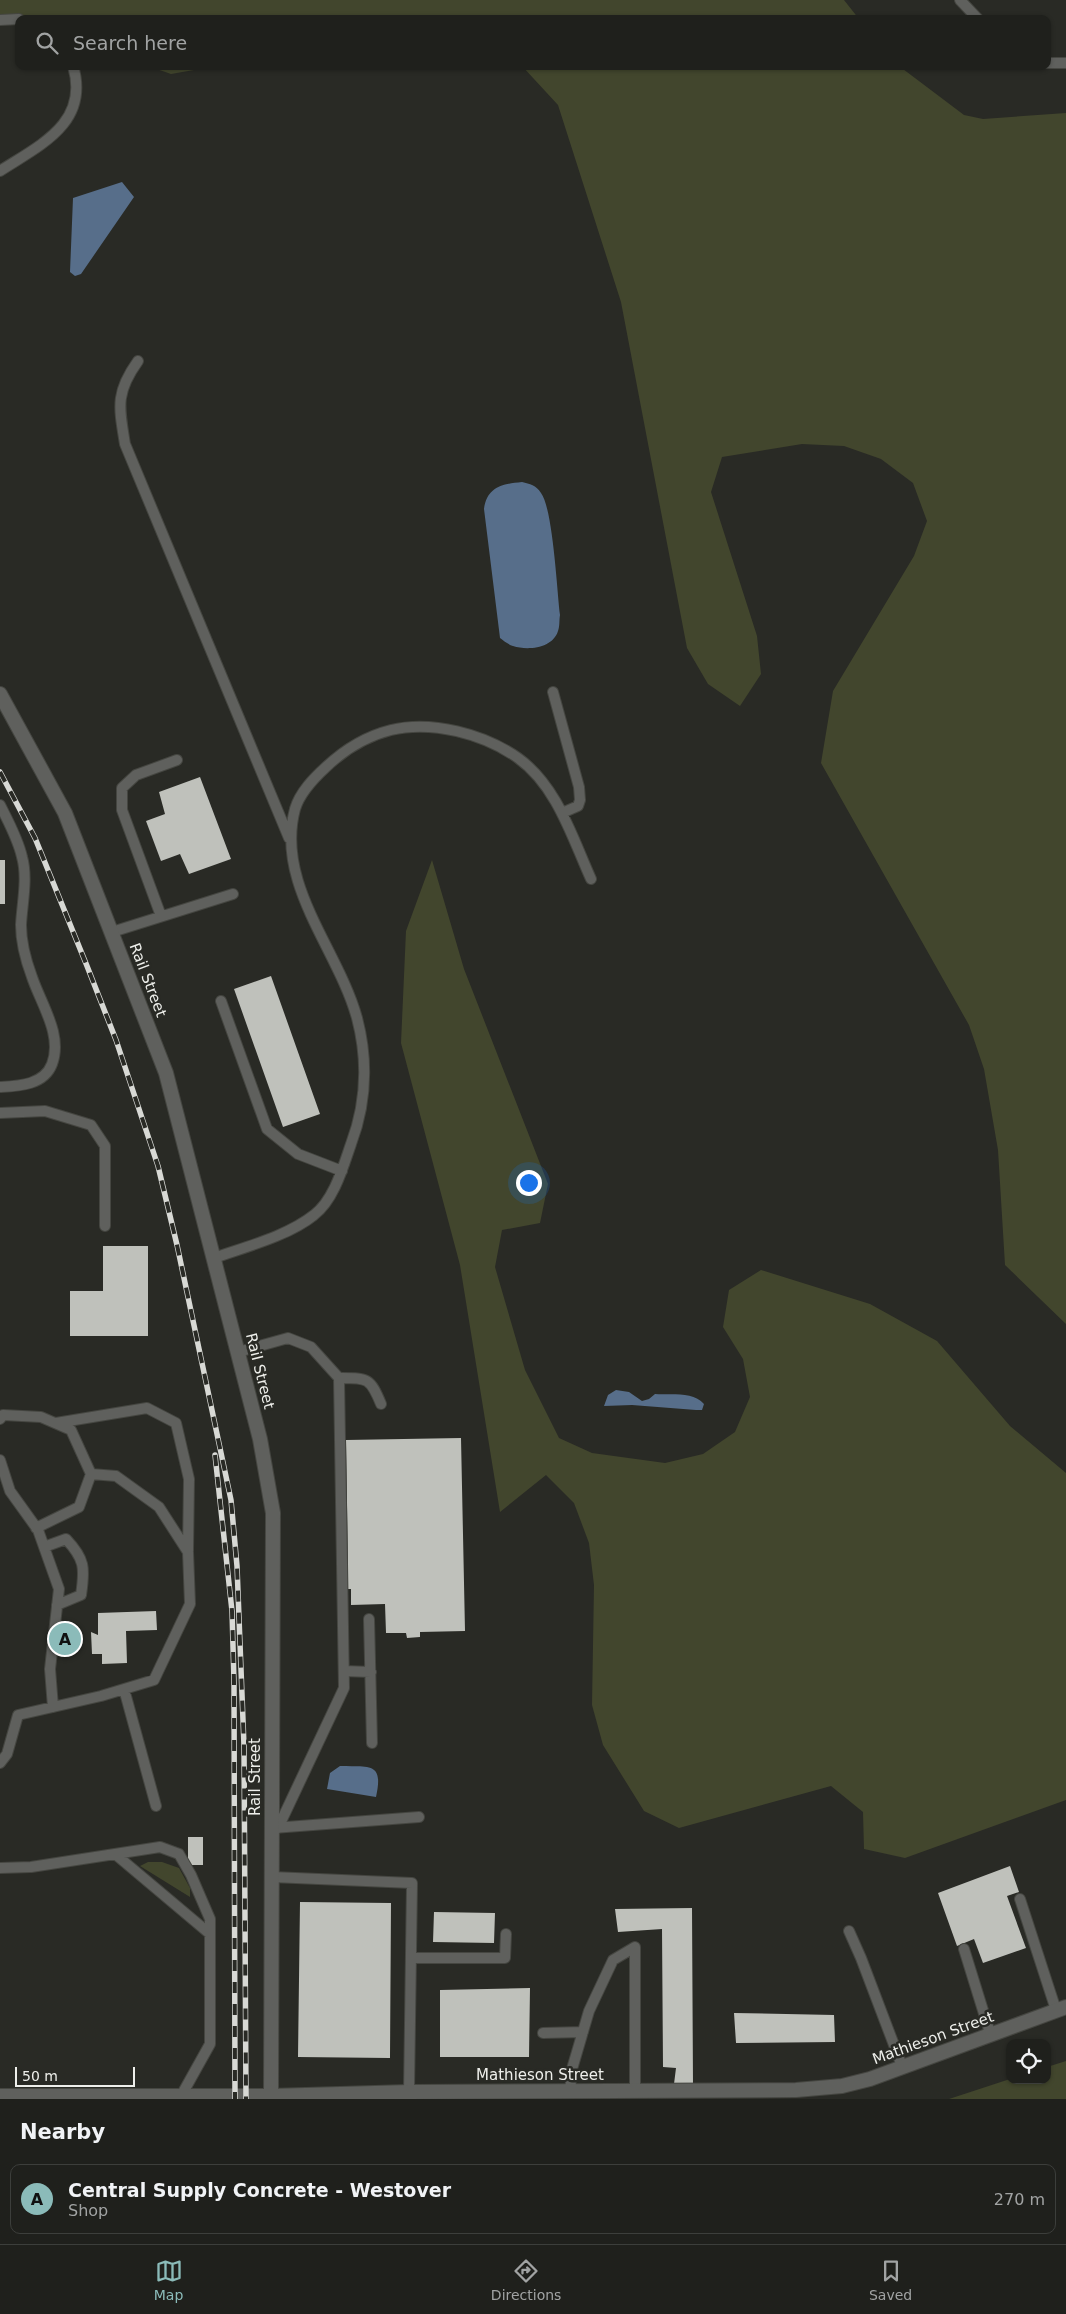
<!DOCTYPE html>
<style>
:root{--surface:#1f201c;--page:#2c2d29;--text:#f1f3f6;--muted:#a1a3a3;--line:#3c3e3b;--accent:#8bbbb9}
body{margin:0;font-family:"DejaVu Sans",sans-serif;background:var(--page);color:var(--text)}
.controls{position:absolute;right:15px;bottom:15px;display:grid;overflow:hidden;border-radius:10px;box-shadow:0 1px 4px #0004}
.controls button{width:45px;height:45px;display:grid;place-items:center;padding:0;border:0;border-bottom:1px solid var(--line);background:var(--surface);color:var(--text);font:25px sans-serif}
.scale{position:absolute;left:15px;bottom:12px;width:120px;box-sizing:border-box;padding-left:5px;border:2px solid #eeefeb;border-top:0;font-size:14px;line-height:18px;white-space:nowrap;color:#eeefeb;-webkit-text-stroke:4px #292a25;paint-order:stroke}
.you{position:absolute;left:528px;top:1182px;width:18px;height:18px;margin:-12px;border:4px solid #fff;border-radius:50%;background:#1a73e8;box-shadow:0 0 0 8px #1a73e833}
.badge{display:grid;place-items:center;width:32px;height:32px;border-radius:50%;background:var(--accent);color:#111;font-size:16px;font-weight:700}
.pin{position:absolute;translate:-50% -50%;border:2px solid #fff;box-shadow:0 1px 5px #0006}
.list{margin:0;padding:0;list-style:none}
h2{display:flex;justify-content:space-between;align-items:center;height:65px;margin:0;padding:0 20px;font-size:21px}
h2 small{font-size:16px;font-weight:400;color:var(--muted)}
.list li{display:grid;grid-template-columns:32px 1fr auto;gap:15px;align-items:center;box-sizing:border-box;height:70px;margin:0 10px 10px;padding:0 10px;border:1px solid var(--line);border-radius:10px}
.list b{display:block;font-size:19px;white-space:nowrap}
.list p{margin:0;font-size:16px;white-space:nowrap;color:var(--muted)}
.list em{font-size:16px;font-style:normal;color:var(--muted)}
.icon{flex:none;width:28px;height:28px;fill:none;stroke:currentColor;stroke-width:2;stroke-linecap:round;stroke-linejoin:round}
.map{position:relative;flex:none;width:1066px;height:2099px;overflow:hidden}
.search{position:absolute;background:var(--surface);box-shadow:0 1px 4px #0004;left:15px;right:15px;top:15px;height:55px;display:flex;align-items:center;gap:12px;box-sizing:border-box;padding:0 18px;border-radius:10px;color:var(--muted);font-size:19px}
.sheet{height:145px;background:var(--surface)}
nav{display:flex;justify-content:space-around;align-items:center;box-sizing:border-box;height:70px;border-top:1px solid var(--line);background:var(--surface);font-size:14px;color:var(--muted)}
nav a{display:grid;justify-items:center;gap:2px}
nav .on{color:var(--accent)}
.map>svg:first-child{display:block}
.green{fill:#42462d}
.water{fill:#576e8a}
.building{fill:#bfc1bb}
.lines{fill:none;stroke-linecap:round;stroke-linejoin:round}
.service-casing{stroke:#454641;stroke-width:12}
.minor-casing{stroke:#454641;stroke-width:16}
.service{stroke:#5f605d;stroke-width:10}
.minor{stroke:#5f605d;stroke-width:14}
.rail-casing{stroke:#d8d9d5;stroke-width:5.5}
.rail{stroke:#292a25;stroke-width:4;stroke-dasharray:11;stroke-linecap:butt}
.labels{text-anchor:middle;stroke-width:5;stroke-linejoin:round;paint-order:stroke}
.street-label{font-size:15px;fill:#eeefeb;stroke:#292a25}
</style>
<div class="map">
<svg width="1066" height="2099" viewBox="0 0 1066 2099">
<rect width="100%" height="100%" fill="#292a25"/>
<!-- green -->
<path class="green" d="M0,0H844L859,19H19V24L0,18Z
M148,66H217L171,74Z
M522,66H899L964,115L983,119L1066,113V1324L1005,1265L998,1150L984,1069L969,1025L821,763L833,691L914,556L927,521L913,483L881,459L844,446L802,444L722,457L711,492L757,636L761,674L740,706L708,684L687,648L621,302L558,105Z
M432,860L464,969L548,1184L540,1223L502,1230L495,1267L525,1370L559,1438L592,1453L665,1463L703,1454L735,1432L750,1397L743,1359L723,1327L729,1290L761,1270L870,1304L937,1341L1010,1426L1066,1473V1800L905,1858L864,1849L863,1812L831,1786L679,1828L644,1811L603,1745L592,1705L594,1585L589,1543L574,1503L546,1475L500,1512L460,1265L401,1043L406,931Z
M148,1862H162L179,1868L190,1888V1897L140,1866Z
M1066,2061V2099H949L1010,2079L1047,2080V2067Z"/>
<!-- water -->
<path class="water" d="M122,182L134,197L81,274L75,276L70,272L73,198Z
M522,482C530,484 536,485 541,493C553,509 557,591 560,615C559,620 560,626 558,631C553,648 528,651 513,646C509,645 504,641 500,638L484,509C487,487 502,484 522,482Z
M616,1390L629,1392L642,1401L649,1399L655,1394C671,1395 693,1391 704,1404L702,1410H696L632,1405L604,1406L608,1395Z
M340,1766C369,1767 384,1761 376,1797L327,1789L330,1773Z"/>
<!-- building -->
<path class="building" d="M200,777L231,859L189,874L180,854L161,861L146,821L165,814L159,792Z
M0,860H5V904H0Z
M271,976L320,1114L283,1127L234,989Z
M103,1246H148V1336H70V1291H103Z
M461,1438L465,1631L420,1632V1637L407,1638L406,1633H386L385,1604L351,1605V1589H339L338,1571H348L346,1440Z
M156,1611L157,1630L126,1631L127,1663L102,1664V1654H92L91,1632L98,1635V1613Z
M188,1837H203V1865H188Z
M1010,1866L1019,1892L1007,1896L1026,1948L983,1963L974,1939L957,1946L938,1893Z
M300,1902L391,1903L390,2058L298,2057Z
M692,1908L693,2085L674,2084L676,2068L663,2067L662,1929L618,1932L615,1909Z
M434,1912L495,1913L494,1943L433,1942Z
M530,1988L529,2057H440V1990Z
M734,2013L834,2015L835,2042L736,2043Z"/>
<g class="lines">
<!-- service casing -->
<g class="service-casing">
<path id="service" d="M960,0L978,19
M0,20L19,19
M1047,63H1066
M0,171C40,145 90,123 73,66
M138,361C115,393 119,407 125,444L289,838
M553,692L579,787L580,800L578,806L562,813
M0,805C8,821 18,839 22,857C28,878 22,904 21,925C21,943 26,961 32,977C41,1004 63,1035 52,1064C44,1085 19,1086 0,1087
M161,916L122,810V788L136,775L177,760
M112,932L233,894
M221,1001L267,1129L298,1154L342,1171
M0,1113L45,1111L91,1125L105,1146V1226
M214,1258C245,1247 288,1236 314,1215C334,1200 343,1167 351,1144C366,1104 368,1060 357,1018C338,949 275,884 295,809C300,792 314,778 326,767C344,750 367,736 391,730C432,720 484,734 518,758C557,786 572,837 591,879
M238,1352L288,1338L311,1347L339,1378L344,1688L278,1828
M339,1378C367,1378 370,1377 381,1404
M0,1419L3,1415L41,1417L71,1430L91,1474L79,1507L36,1528
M56,1423L147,1408L176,1423L189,1479L188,1551
M0,1460L10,1491L38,1530L59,1589L50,1669L53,1707
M44,1547L66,1539C85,1559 85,1568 81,1595L57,1605
M369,1619L372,1743
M344,1671L371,1672
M124,1689L156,1806
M0,1763L7,1754L18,1715L101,1696L154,1680L190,1604L188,1552L159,1507L116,1476L91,1474
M273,1828L419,1817
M115,1854L210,1934
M0,1868L31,1867L160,1847L179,1854L191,1875L210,1919V2044L181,2096
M272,1877L412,1883L409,2092
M1020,1899L1056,2010
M849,1931L861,1958L902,2066
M964,1949L990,2033
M411,1958H505L506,1934
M543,2033L583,2032
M570,2092L572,2069L589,2011L613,1960L635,1947V2091"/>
</g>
<!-- minor casing -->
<g class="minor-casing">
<path id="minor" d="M0,694L65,813L166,1073L260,1439L273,1513L271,2099
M0,2096H271L409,2092L796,2090L842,2086L870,2079L1066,2007"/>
</g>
<!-- service -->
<use href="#service" class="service"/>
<!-- minor -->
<use href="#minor" class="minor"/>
<!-- rail casing -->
<g class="rail-casing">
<path id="rail" d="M0,772L35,838L87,966L116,1040L158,1166L177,1245L231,1500L237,1566L244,1746L246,2099
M215,1455L232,1611L234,1682L235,2099"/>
</g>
<!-- rail -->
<use href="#rail" class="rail"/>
</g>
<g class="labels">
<!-- street labels -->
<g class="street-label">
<text transform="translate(148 980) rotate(69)" y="5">Rail Street</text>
<text transform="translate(260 1371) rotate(76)" y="5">Rail Street</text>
<text transform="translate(255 1777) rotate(-90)" y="5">Rail Street</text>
<text transform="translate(933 2038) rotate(-20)" y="5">Mathieson Street</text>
<text x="540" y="2080">Mathieson Street</text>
</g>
</g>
</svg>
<div class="controls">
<button><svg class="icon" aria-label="locate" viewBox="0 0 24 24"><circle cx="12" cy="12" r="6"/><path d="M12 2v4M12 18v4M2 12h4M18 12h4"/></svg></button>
</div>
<div class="scale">50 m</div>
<div class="you"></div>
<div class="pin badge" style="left:65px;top:1639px">A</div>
<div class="search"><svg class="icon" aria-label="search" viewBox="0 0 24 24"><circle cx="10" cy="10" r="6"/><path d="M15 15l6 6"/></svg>Search here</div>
</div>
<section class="sheet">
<h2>Nearby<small></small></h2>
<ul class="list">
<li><span class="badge">A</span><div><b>Central Supply Concrete - Westover</b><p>Shop</p></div><em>270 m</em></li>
</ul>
</section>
<nav>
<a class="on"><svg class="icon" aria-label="map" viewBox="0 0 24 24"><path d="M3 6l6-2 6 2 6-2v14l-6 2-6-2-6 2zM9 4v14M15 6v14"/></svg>Map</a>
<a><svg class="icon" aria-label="directions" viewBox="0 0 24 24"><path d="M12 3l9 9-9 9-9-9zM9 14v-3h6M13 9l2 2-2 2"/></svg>Directions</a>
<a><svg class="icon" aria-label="saved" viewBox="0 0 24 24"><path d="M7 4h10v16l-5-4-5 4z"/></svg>Saved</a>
</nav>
